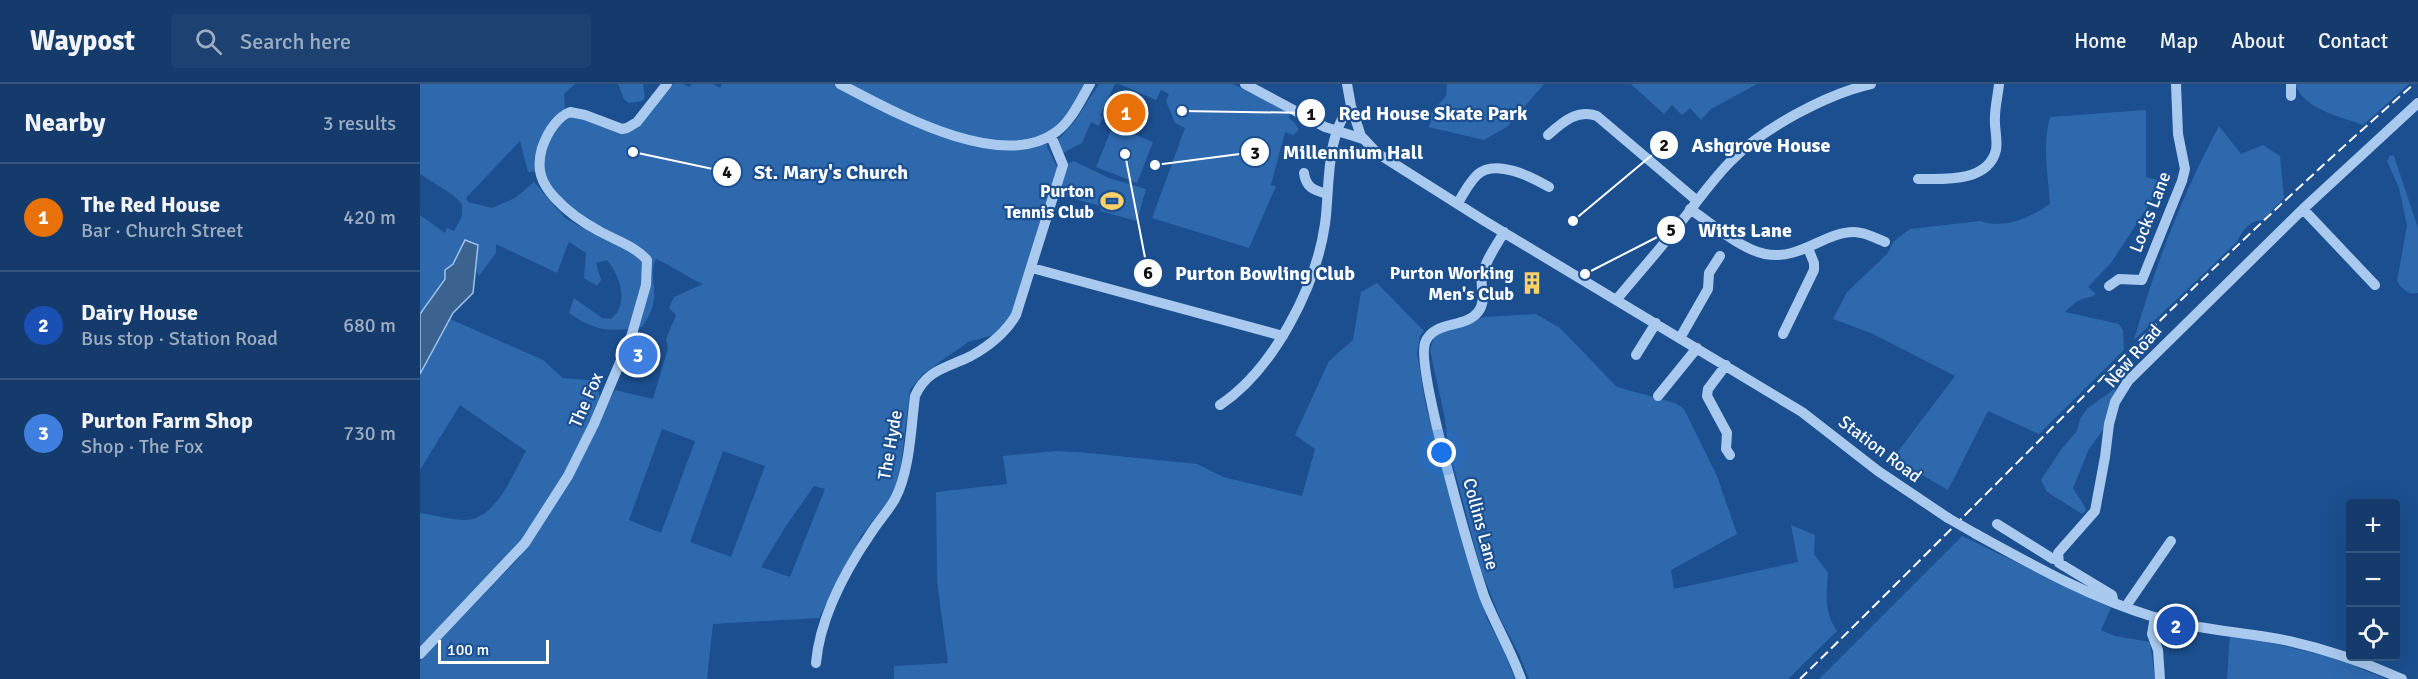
<!DOCTYPE html>
<meta charset="utf-8">
<style>
:root{--surface:#143b6b;--page:#1d4271;--text:#f1f3f6;--muted:#9dadc1;--line:#33557e;--accent:#ffd166}
body{margin:0;font-family:Signika,sans-serif;background:var(--page);color:var(--text)}
.controls{position:absolute;right:18px;bottom:18px;display:grid;overflow:hidden;border-radius:6px;box-shadow:0 6px 24px #0002}
.controls button{width:54px;height:54px;display:grid;place-items:center;padding:0;border:0;border-bottom:2px solid var(--line);background:var(--surface);color:var(--text);font:30px sans-serif}
.scale{position:absolute;left:18px;bottom:15px;width:111px;box-sizing:border-box;padding-left:6px;border:3px solid #fff;border-top:0;font-size:16px;line-height:21px;white-space:nowrap;color:#fff;-webkit-text-stroke:4px #1b4f8f;paint-order:stroke}
.you{position:absolute;left:1022px;top:369px;width:21px;height:21px;margin:-15px;border:4px solid #fff;border-radius:50%;background:#1a73e8;box-shadow:0 0 0 9px #1a73e833}
.badge{display:grid;place-items:center;width:39px;height:39px;border-radius:50%;background:var(--accent);color:#fff;font-size:20px;font-weight:700}
.pin{position:absolute;translate:-50% -50%;border:3px solid #fff;box-shadow:0 2px 6px #0006}
.list{margin:0;padding:0;list-style:none}
h2{display:flex;justify-content:space-between;align-items:center;height:78px;margin:0;padding:0 24px;font-size:26px}
h2 small{font-size:20px;font-weight:400;color:var(--muted)}
.list li{display:grid;grid-template-columns:39px 1fr auto;gap:18px;align-items:center;box-sizing:border-box;height:108px;padding:0 24px;border-top:2px solid var(--line)}
.list b{display:block;font-size:22px;white-space:nowrap}
.list p{margin:0;font-size:20px;white-space:nowrap;color:var(--muted)}
.list em{font-size:20px;font-style:normal;color:var(--muted)}
.icon{flex:none;width:33px;height:33px;fill:none;stroke:currentColor;stroke-width:2;stroke-linecap:round;stroke-linejoin:round}
.map{position:relative;flex:none;width:1998px;height:595px;overflow:hidden}
header{display:flex;align-items:center;gap:36px;box-sizing:border-box;height:84px;padding:0 30px;background:var(--surface);border-bottom:2px solid var(--line)}
header strong{font-size:28px}
nav{display:flex;gap:33px;margin-inline-start:auto;font-size:21px}
.search{width:420px;height:54px;background:var(--page);display:flex;align-items:center;gap:15px;box-sizing:border-box;padding:0 21px;border-radius:6px;color:var(--muted);font-size:22px}
main{display:flex}
aside{flex:1;background:var(--surface)}
.map>svg:first-child{display:block}
.green{fill:#2e69ad;fill-rule:evenodd}
.water{fill:#3c6290;stroke:#9cc4f0;stroke-width:1.5}
.lines{fill:none;stroke-linecap:round;stroke-linejoin:round}
.minor{stroke:#a9c9ee;stroke-width:10}
.rail{stroke:#fff;stroke-width:2;stroke-dasharray:10 4.5;stroke-linecap:butt}
.minor-bridge{stroke:#a9c9ee;stroke-width:10}
.labels{text-anchor:middle;stroke-width:4.5;stroke-linejoin:round;paint-order:stroke}
.poi-label{font-size:18px;font-weight:bold;fill:#fff;stroke:#1b4f8f;text-anchor:end}
.street-label{font-size:18px;fill:#fff;stroke:#1b4f8f}
.leader{fill:none;stroke:#fff;stroke-width:2}
.callout-dot{fill:#fff;stroke:#1b4f8f;stroke-width:2}
.mark-label{font-size:18px;text-anchor:middle;font-weight:bold;fill:#111}
.callout-label{font-size:20px;text-anchor:middle;font-weight:bold;fill:#fff;stroke:#1b4f8f;stroke-width:4.5;stroke-linejoin:round;paint-order:stroke}
</style>
<header>
<strong>Waypost</strong>
<div class="search"><svg class="icon" aria-label="search" viewBox="0 0 24 24"><circle cx="10" cy="10" r="6"/><path d="M15 15l6 6"/></svg>Search here</div>
<nav><a>Home</a><a>Map</a><a>About</a><a>Contact</a></nav>
</header>
<main>
<aside>
<h2>Nearby<small>3 results</small></h2>
<ul class="list">
<li><span class="badge" style="background:#e8710a">1</span><div><b>The Red House</b><p>Bar · Church Street</p></div><em>420 m</em></li>
<li><span class="badge" style="background:#1a4fb4">2</span><div><b>Dairy House</b><p>Bus stop · Station Road</p></div><em>680 m</em></li>
<li><span class="badge" style="background:#3f7fe0">3</span><div><b>Purton Farm Shop</b><p>Shop · The Fox</p></div><em>730 m</em></li>
</ul>
</aside>
<div class="map">
<svg width="1998" height="595" viewBox="0 0 1998 595">
<rect width="100%" height="100%" fill="#1b4f8f"/>
<!-- green -->
<path class="green" d="M0,0H155L144,10L145,26L137,34L118,87L108,88L100,57L46,114L48,118L72,124L95,114L114,98L145,134L163,144L184,151L126,100L123,74L135,45L153,31L205,49L244,12L253,0H263L269,3L272,0H293L300,4L302,0H664L648,29L628,49L627,63L637,83L654,77L689,94L726,105L717,137L680,127L681,122L632,109L590,238L573,251L548,258L503,290L490,306L479,397L473,410L442,451L399,534L293,540L287,595H0V577L99,474L103,467L77,483L0,563V429C14,431 28,435 42,436C76,438 92,391 106,367L40,321L0,386V290L30,235L123,276L143,294L168,296L174,300L178,305L180,316L177,339L195,306L233,315L248,264L246,255L256,231L249,224L254,213L283,200C266,193 253,182 236,175C229,189 236,201 234,215C233,225 228,235 222,243C190,248 176,248 149,229L154,214L182,234L191,235C210,219 200,192 187,176L176,179L181,196L177,202L164,194L166,169L149,158L137,189L76,160V169L59,192L56,187L58,162L33,180L0,230V131L25,149L27,144L34,147L42,132V120L33,111L0,90ZM242,345L275,357L241,449L209,436ZM303,367L345,382L311,473L270,458ZM394,402L405,405L370,493L341,483L366,442Z
M198,0H223L225,13L222,17L209,19L204,15Z
M679,0H695L680,32L683,33L679,42L671,38L662,59L643,69L637,57L655,37Z
M699,0H813L870,29L869,34L875,39L879,46L873,51L865,48L851,101L856,102L829,164L732,134L765,44L755,39L746,17L749,10L741,6L736,16Z
M1027,0H1124L1088,42L1064,56L1008,43L1011,37V29L1026,12Z
M1211,0H1337L1291,25L1281,36L1270,24L1262,31L1252,21L1244,30Z
M1875,0H1989L1943,41C1919,32 1885,26 1875,0Z
M1726,26V93L1744,98L1691,179L1668,203L1676,210C1671,214 1668,213 1662,215C1655,218 1650,223 1645,228L1699,240L1703,246L1704,266L1619,350L1568,327L1528,406L1473,374L1535,292L1451,249L1413,235L1427,208L1467,170L1474,157L1490,145L1560,137C1584,146 1610,133 1630,120C1628,91 1622,62 1630,33Z
M693,41L733,58L717,99L676,83Z
M1799,42L1821,70L1843,61L1860,72L1864,114L1843,136C1830,136 1822,147 1817,158L1714,256C1735,182 1762,111 1799,42Z
M1970,71L1974,72L1998,144V209C1987,211 1983,206 1977,197L1987,142L1979,104L1967,77Z
M957,199L1004,247L1000,252L997,269L1006,323L1021,368L1067,535L1082,562L1095,595H474V582L528,579L517,497L516,408L587,400L583,372L636,367L658,368L777,380L803,393L882,412L895,365L875,351L909,277L933,256L941,208Z
M1116,230L1140,244L1197,303L1255,319L1264,325L1297,392L1317,450L1251,486L1254,505L1378,478L1371,441L1395,451L1394,470L1408,489C1406,511 1404,528 1417,547L1368,595H1109L1099,570L1081,536L1061,486L1028,361L1025,335L1010,266L1014,253L1024,246L1064,233Z
M1697,303L1683,346L1669,365L1653,404L1665,423L1666,427L1662,430L1627,408L1621,396L1640,367L1657,347L1660,335L1667,325Z
M1542,452L1691,524L1681,546L1695,552L1730,558L1735,595H1399Z
M1810,549L1918,575L1966,595H1807Z"/>
<!-- water -->
<path class="water" d="M45,156L58,161L53,209L33,229L0,290V230L25,195V186L33,180Z"/>
<g class="lines">
<!-- minor -->
<path class="minor" d="M420,0C472,27 581,89 636,48C652,36 660,17 670,0
M825,0L905,43L943,55
M927,0L931,22L941,52L957,69L1063,136L1382,328L1458,387L1528,434
M1871,0V12
M1128,51C1143,38 1157,25 1177,32L1276,116
M884,89C886,104 894,106 907,110
M1498,95C1523,95 1568,99 1576,66C1578,55 1574,44 1575,33C1575,22 1578,11 1579,0
M1038,119C1043,110 1049,99 1057,91C1075,74 1112,93 1129,103
M1270,125C1291,139 1320,165 1345,170C1380,177 1404,148 1434,148C1445,148 1455,154 1465,158
M1883,125L1955,201
M1084,148C1077,161 1064,178 1062,193C1060,205 1067,217 1058,228C1045,245 1013,236 1005,259C996,286 1052,476 1064,512C1075,540 1091,566 1101,595
M612,184L863,252
M1689,202L1699,195L1722,196L1762,97L1765,85L1758,50L1756,0
M1197,215C1215,193 1235,171 1253,148C1273,124 1289,99 1311,77C1343,44 1407,10 1451,0
M1363,250L1394,186V179L1388,164
M1260,254L1288,205L1289,189L1300,172
M1216,271L1236,239
M1306,281L1288,305L1287,312L1307,349L1306,365L1310,371
M1238,312L1277,264
M800,321C853,286 896,203 905,140C910,105 905,51 931,22
M1577,440L1633,475H1637
M1556,450C1614,482 1671,514 1734,533C1778,546 1825,548 1869,557C1909,566 1946,579 1982,595
M1694,519L1692,511L1639,479L1638,469L1675,427L1685,373L1689,340L1695,318L1708,297L1883,125L1998,19
M1706,522L1751,457
M1735,533L1732,550L1738,566L1740,595
M0,570L105,459L148,392L174,340L212,250L226,201L227,176C215,162 195,156 179,147C162,138 148,128 135,114C121,99 116,85 122,64C127,50 136,34 150,28L165,31L202,45L207,44L217,38L247,0
M396,579C400,533 425,487 451,449C458,438 468,427 475,415C490,387 491,343 495,312C507,285 527,284 551,272C569,262 586,248 596,231L643,81L631,52"/>
<!-- rail -->
<path class="rail" d="M1380,595C1584,396 1779,187 1994,0"/>
<!-- minor-bridge -->
<path class="minor-bridge" d="M1528,434L1556,450"/>
</g>
<!-- icons -->
<defs>
<g id="stadium-bare" transform="scale(1.8)"><path d="M0-5a6.5 5 0 1 0 0 10a6.5 5 0 1 0 0-10ZM-3.5-1.8h7v3.6h-7Z" fill="#ffd166" stroke="#1b4f8f" stroke-width="2.5" paint-order="stroke"/></g>
<g id="building-bare" transform="scale(1.8)"><path d="M-4-6H4V6H1V3H-1V6H-4ZM-2.5-4.3h1.7v1.8h-1.7ZM.8-4.3h1.7v1.8H.8ZM-2.5-1h1.7V.8h-1.7ZM.8-1h1.7V.8H.8Z" fill="#ffd166" stroke="#1b4f8f" stroke-width="2.5" paint-order="stroke"/></g>
</defs>
<g fill-rule="evenodd">
<use href="#stadium-bare" x="692" y="117"/>
<use href="#building-bare" x="1112" y="199"/>
</g>
<g class="labels">
<!-- poi labels -->
<g class="poi-label">
<text x="674" y="113">Purton<tspan x="674" dy="21">Tennis Club</tspan></text>
<text x="1094" y="195">Purton Working<tspan x="1094" dy="21">Men's Club</tspan></text>
</g>
<!-- street labels -->
<g class="street-label">
<text transform="translate(1730 128) rotate(-69)" y="6">Locks Lane</text>
<text transform="translate(1713 272) rotate(-49)" y="6">New Road</text>
<text transform="translate(166 316) rotate(-66)" y="6">The Fox</text>
<text transform="translate(470 361) rotate(-80)" y="6">The Hyde</text>
<text transform="translate(1460 365) rotate(37)" y="6">Station Road</text>
<text transform="translate(1061 440) rotate(75)" y="6">Collins Lane</text>
</g>
</g>
<!-- callouts -->
<path class="leader" d="M762 27L891 29M1153 137L1244 61M735 81L835 68M213 68L307 88M1165 190L1251 146M705 70L728 189"/>
<g class="callout-dot">
<circle cx="762" cy="27" r="6"/>
<circle cx="1153" cy="137" r="6"/>
<circle cx="735" cy="81" r="6"/>
<circle cx="213" cy="68" r="6"/>
<circle cx="1165" cy="190" r="6"/>
<circle cx="705" cy="70" r="6"/>
<circle cx="891" cy="29" r="15"/>
<circle cx="1244" cy="61" r="15"/>
<circle cx="835" cy="68" r="15"/>
<circle cx="307" cy="88" r="15"/>
<circle cx="1251" cy="146" r="15"/>
<circle cx="728" cy="189" r="15"/>
</g>
<g class="mark-label">
<text x="891" y="36">1</text>
<text x="1244" y="67">2</text>
<text x="835" y="75">3</text>
<text x="307" y="94">4</text>
<text x="1251" y="152">5</text>
<text x="728" y="195">6</text>
</g>
<g class="callout-label">
<text x="1013" y="36">Red House Skate Park</text>
<text x="1341" y="68">Ashgrove House</text>
<text x="933" y="75">Millennium Hall</text>
<text x="411" y="95">St. Mary's Church</text>
<text x="1325" y="153">Witts Lane</text>
<text x="845" y="196">Purton Bowling Club</text>
</g>
</svg>
<div class="controls">
<button>+</button>
<button>−</button>
<button><svg class="icon" aria-label="locate" viewBox="0 0 24 24"><circle cx="12" cy="12" r="6"/><path d="M12 2v4M12 18v4M2 12h4M18 12h4"/></svg></button>
</div>
<div class="scale">100 m</div>
<div class="you"></div>
<div class="pin badge" style="left:706px;top:29px;background:#e8710a">1</div>
<div class="pin badge" style="left:1756px;top:542px;background:#1a4fb4">2</div>
<div class="pin badge" style="left:218px;top:271px;background:#3f7fe0">3</div>
</div>
</main>
